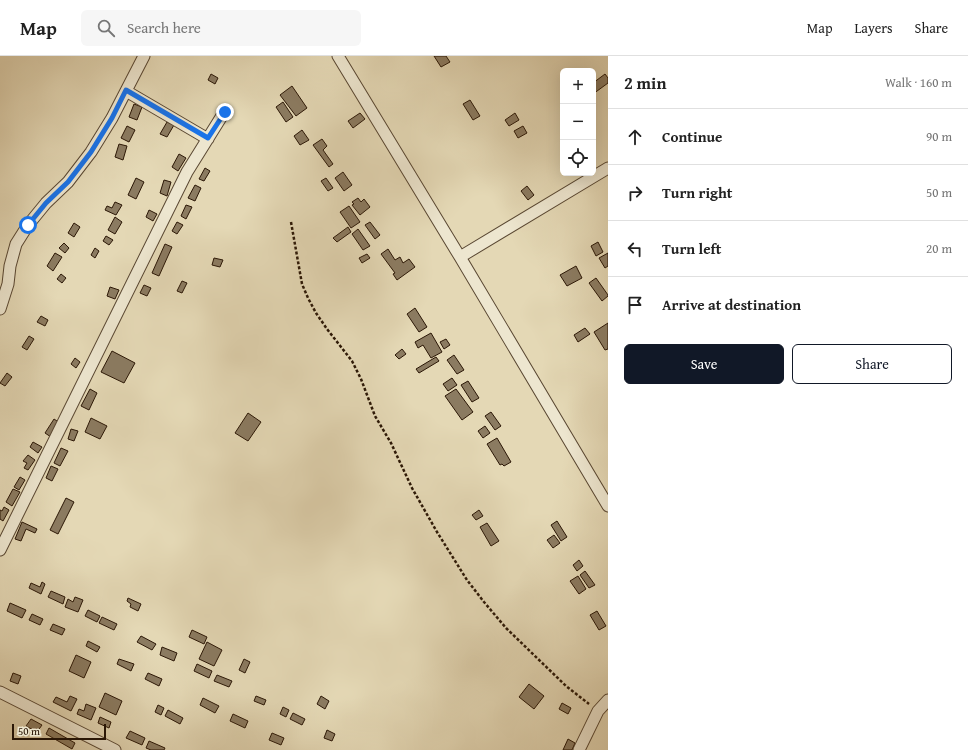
<!DOCTYPE html>
<meta charset="utf-8">
<style>
:root{--surface:#fff;--page:#f6f6f6;--text:#222;--muted:#767676;--line:#e0e0e0;--accent:#111827}
body{margin:0;font-family:"Gentium Book Plus",serif;background:var(--page);color:var(--text)}
.controls{position:absolute;right:12px;top:12px;display:grid;overflow:hidden;border-radius:6px;box-shadow:0 4px 16px #0002}
.controls button{width:36px;height:36px;display:grid;place-items:center;padding:0;border:0;border-bottom:1px solid var(--line);background:var(--surface);color:var(--text);font:20px sans-serif}
.scale{position:absolute;left:12px;bottom:10px;width:94px;box-sizing:border-box;padding-left:4px;border:2px solid #2b1706;border-top:0;font-size:11px;line-height:14px;white-space:nowrap;color:#2b1706;-webkit-text-stroke:3px #ede6cf;paint-order:stroke}
.stop{position:absolute;width:12px;height:12px;margin:-9px;border:3px solid #1a73e8;border-radius:50%;background:#fff}
.stop.end{background:#1a73e8;border-color:#fff;box-shadow:0 1px 4px #0008}
.list{margin:0;padding:0;list-style:none}
h2{display:flex;justify-content:space-between;align-items:center;height:52px;margin:0;padding:0 16px;font-size:17px}
h2 small{font-size:13px;font-weight:400;color:var(--muted)}
.list li{display:grid;grid-template-columns:26px 1fr auto;gap:12px;align-items:center;box-sizing:border-box;height:56px;padding:0 16px;border-top:1px solid var(--line)}
.list b{display:block;font-size:15px;white-space:nowrap}
.list em{font-size:13px;font-style:normal;color:var(--muted)}
.actions{display:flex;gap:8px;padding:12px 16px}
.actions a{flex:1;padding:9px 0;border:1px solid var(--accent);border-radius:6px;text-align:center;font-size:14px;color:var(--accent)}
.actions .main{background:var(--accent);color:#fff}
.icon{flex:none;width:22px;height:22px;fill:none;stroke:currentColor;stroke-width:2;stroke-linecap:round;stroke-linejoin:round}
.map{position:relative;flex:none;width:608px;height:694px;overflow:hidden}
header{display:flex;align-items:center;gap:24px;box-sizing:border-box;height:56px;padding:0 20px;background:var(--surface);border-bottom:1px solid var(--line)}
header strong{font-size:19px}
nav{display:flex;gap:22px;margin-inline-start:auto;font-size:14px}
.search{width:280px;height:36px;background:var(--page);display:flex;align-items:center;gap:10px;box-sizing:border-box;padding:0 14px;border-radius:6px;color:var(--muted);font-size:15px}
main{display:flex}
aside{flex:1;background:var(--surface)}
.map>svg:first-child{display:block}
.building{fill:#8b7b61;stroke:#2b1706}
.lines{fill:none;stroke-linecap:round;stroke-linejoin:round}
.minor-casing{stroke:#594732;stroke-width:13}
.path{stroke:#2b1706;stroke-width:2.5;stroke-dasharray:3 2;stroke-linecap:butt}
.minor{stroke:#ede6cf;stroke-width:11}
.route{stroke:#1a73e8;stroke-width:5}
</style>
<header>
<strong>Map</strong>
<div class="search"><svg class="icon" aria-label="search" viewBox="0 0 24 24"><circle cx="10" cy="10" r="6"/><path d="M15 15l6 6"/></svg>Search here</div>
<nav><a>Map</a><a>Layers</a><a>Share</a></nav>
</header>
<main>
<div class="map">
<svg width="608" height="694" viewBox="0 0 608 694">
<rect width="100%" height="100%" fill="#e4d8b5"/>
<filter id="stains"><feTurbulence type="fractalNoise" baseFrequency=".005" numOctaves="4"/><feColorMatrix values="0 0 0 0 .2 0 0 0 0 .09 0 0 0 0 .02 0 0 0 .5 -.17"/></filter>
<radialGradient id="worn" r=".72"><stop offset=".6" stop-color="#630" stop-opacity="0"/><stop offset="1" stop-color="#630" stop-opacity=".3"/></radialGradient>
<!-- building -->
<path class="building" d="M434,0H446L450,6L441,11Z
M211,18L218,22L215,28L208,24Z
M605,18L608,22V27L593,38V27Z
M292,30L307,52L296,60L280,39Z
M470,44L480,60L473,64L463,48Z
M283,46L293,61L286,66L276,51Z
M134,48L142,51L137,64L129,61Z
M360,57L365,63L353,72L348,65Z
M515,57L519,64L509,70L505,64Z
M167,66L174,69L167,81L160,78Z
M127,70L135,74L129,86L121,82Z
M523,70L527,77L518,82L514,75Z
M302,74L309,84L300,89L294,80Z
M322,83L327,90L323,94L333,108L329,111L313,89Z
M119,88L127,90L123,104L115,101Z
M179,98L186,102L178,115L172,111Z
M205,112L210,115L204,125L199,123Z
M343,116L352,129L344,135L335,122Z
M136,122L144,126L136,143L128,139Z
M326,122L333,132L328,135L321,125Z
M164,124L171,126L167,140L160,137Z
M195,129L201,132L195,145L188,142Z
M527,130L534,139L528,144L521,135Z
M358,142L361,146L364,143L370,151L360,159L352,149L354,148L352,146Z
M115,146L122,149L116,159L105,154L107,150L112,152Z
M186,149L192,151L186,163L181,160Z
M349,150L360,166L351,172L340,156Z
M149,154L157,158L153,165L146,161Z
M115,161L122,166L115,178L108,174Z
M177,166L183,169L177,178L172,175Z
M370,166L380,179L375,183L365,169Z
M74,167L80,171L74,181L68,177Z
M348,171L351,176L337,186L333,182Z
M358,173L370,190L363,194L352,178Z
M106,180L113,184L109,189L103,185Z
M598,186L603,196L596,200L591,190Z
M64,187L69,192L65,197L59,192Z
M165,188L172,191L159,220L152,217Z
M95,192L99,195L95,202L91,199Z
M388,193L395,204L400,201L403,207L409,203L415,211L397,224L393,218L395,217L381,198Z
M55,197L62,201L53,215L47,210Z
M608,197V210L605,212L599,202Z
M367,198L370,202L362,207L359,202Z
M214,202L223,204L220,211L212,209Z
M576,210L582,222L567,230L560,219Z
M61,218L66,222L62,227L57,223Z
M596,222L608,239V240L602,245L589,227Z
M182,225L187,227L182,237L177,235Z
M144,229L151,232L147,240L140,237Z
M110,231L119,234L115,243L107,240Z
M415,252L427,271L419,276L407,258Z
M41,260L48,264L45,270L37,266Z
M608,267V293L605,294L594,276Z
M585,272L590,278L578,286L574,279Z
M431,277L442,296L431,302L423,289L418,292L415,286Z
M29,280L34,283L27,294L22,291Z
M446,283L450,289L444,293L440,286Z
M402,293L406,298L399,303L395,299Z
M112,295L135,307L124,327L101,316Z
M454,299L464,314L457,318L447,304Z
M436,301L439,305L419,317L416,313Z
M75,302L80,306L76,312L71,308Z
M7,317L12,321L5,330L0,327Z
M452,322L457,329L448,335L443,328Z
M468,325L479,342L472,346L461,329Z
M90,333L97,337L89,354L81,350Z
M456,333L473,356L462,364L445,340Z
M491,356L501,370L495,374L485,360Z
M248,357L261,366L248,385L235,377Z
M91,362L107,370L100,383L85,376Z
M54,363L60,367L51,381L45,377Z
M485,370L490,377L483,382L478,375Z
M71,373L78,375L74,385L68,383Z
M497,382L511,406L504,410L502,408L500,409L487,388Z
M33,386L42,391L38,397L30,391Z
M61,392L68,395L60,410L54,407Z
M28,399L35,404L28,414L24,412L27,407L23,405Z
M51,410L58,413L52,425L46,422Z
M20,421L25,424L19,434L14,431Z
M13,433L20,436L12,450L6,446Z
M66,442L74,446L58,478L50,474Z
M4,451L9,454L3,465L0,463V454L2,455Z
M479,454L483,460L476,464L472,459Z
M557,465L567,481L561,485L551,469Z
M22,466L37,473L35,477L26,473L21,485L15,483Z
M487,467L499,485L491,490L480,471Z
M554,479L560,487L553,492L547,484Z
M579,504L583,510L577,515L573,509Z
M585,515L595,529L589,532L580,519Z
M578,520L586,533L579,538L570,525Z
M42,526L45,528L41,538L29,532L31,527L40,531Z
M51,535L65,541L63,548L48,541Z
M75,541L83,544L78,556L65,551L68,543L73,546Z
M128,542L141,548L138,555L130,551L131,548L127,545Z
M10,547L26,554L22,562L7,555Z
M88,554L100,560L97,566L85,560Z
M597,555L606,570L599,574L590,559Z
M32,558L43,563L40,569L29,564Z
M102,561L117,568L114,574L99,567Z
M53,568L65,573L62,579L50,574Z
M192,574L207,581L204,588L189,581Z
M141,580L156,588L152,594L137,586Z
M88,585L100,591L97,596L86,590Z
M207,586L222,594L214,610L199,603Z
M162,591L177,597L174,605L160,599Z
M76,599L91,606L84,622L69,615Z
M119,603L134,608L131,615L117,608Z
M244,603L250,606L245,617L239,614Z
M197,608L212,615L209,622L194,615Z
M13,617L21,620L18,628L10,625Z
M148,617L162,623L159,630L145,623Z
M217,619L232,625L229,631L214,625Z
M529,628L544,640L534,653L519,641Z
M105,637L122,645L116,659L99,651Z
M70,640L77,643L71,655L53,646L56,641L67,646Z
M256,640L266,644L264,649L254,645Z
M321,640L329,645L325,653L317,648Z
M203,642L219,650L215,657L200,649Z
M562,647L571,652L568,658L559,653Z
M86,648L96,652L91,664L77,658L79,653L84,655Z
M158,649L164,652L161,659L155,656Z
M283,651L289,654L286,661L280,658Z
M168,654L183,662L180,668L165,660Z
M293,657L305,663L302,669L290,663Z
M233,658L248,665L245,672L230,665Z
M100,661L111,666L109,672L98,667Z
M31,663L42,669L37,676L26,670Z
M49,672L75,687L72,693L46,678Z
M327,674L335,678L332,685L324,682Z
M130,675L145,682L142,689L126,682Z
M272,677L284,682L281,689L269,684Z
M568,683L575,687L572,694H563Z
M149,685L165,692L164,694H151L146,692Z"/>
<g class="lines">
<!-- minor casing -->
<g class="minor-casing">
<path id="minor" d="M338,0L460,201L608,450
M126,35L208,83
M460,201L608,112
M0,253L8,228L10,210L16,188L28,169L46,147L68,126L91,96L112,62L144,0
M0,494L187,116L225,55
M0,636L115,694
M579,694L598,655L608,644"/>
</g>
<!-- path -->
<path class="path" d="M291,166L302,228L308,242L316,257L327,273L352,305L361,323L375,360L391,387L412,432L437,476L467,524L484,546L506,572L566,630L589,648"/>
<!-- minor -->
<use href="#minor" class="minor"/>
</g>
<g class="lines">
<!-- route -->
<path class="route" d="M28,169L46,147L68,126L91,96L112,62L126,34L208,82L225,56"/>
</g>
<rect width="100%" height="100%" filter="url(#stains)"/>
<rect width="100%" height="100%" fill="url(#worn)"/>
</svg>
<div class="controls">
<button>+</button>
<button>−</button>
<button><svg class="icon" aria-label="locate" viewBox="0 0 24 24"><circle cx="12" cy="12" r="6"/><path d="M12 2v4M12 18v4M2 12h4M18 12h4"/></svg></button>
</div>
<div class="scale">50 m</div>
<div class="stop" style="left:28px;top:169px"></div>
<div class="stop end" style="left:225px;top:56px"></div>
</div>
<aside>
<h2>2 min<small>Walk · 160 m</small></h2>
<ul class="list">
<li><svg class="icon" aria-label="ahead" viewBox="0 0 24 24"><path d="M12 20V5M6 11l6-6 6 6"/></svg><div><b>Continue</b></div><em>90 m</em></li>
<li><svg class="icon" aria-label="right" viewBox="0 0 24 24"><path d="M7 20v-9h11M14 6l5 5-5 5"/></svg><div><b>Turn right</b></div><em>50 m</em></li>
<li><svg class="icon" aria-label="left" viewBox="0 0 24 24"><path d="M17 20v-9H6M10 6l-5 5 5 5"/></svg><div><b>Turn left</b></div><em>20 m</em></li>
<li><svg class="icon" aria-label="arrive" viewBox="0 0 24 24"><path d="M6 21V4h12l-3 4 3 4H6"/></svg><div><b>Arrive at destination</b></div></li>
</ul>
<div class="actions"><a class="main">Save</a><a>Share</a></div>
</aside>
</main>
